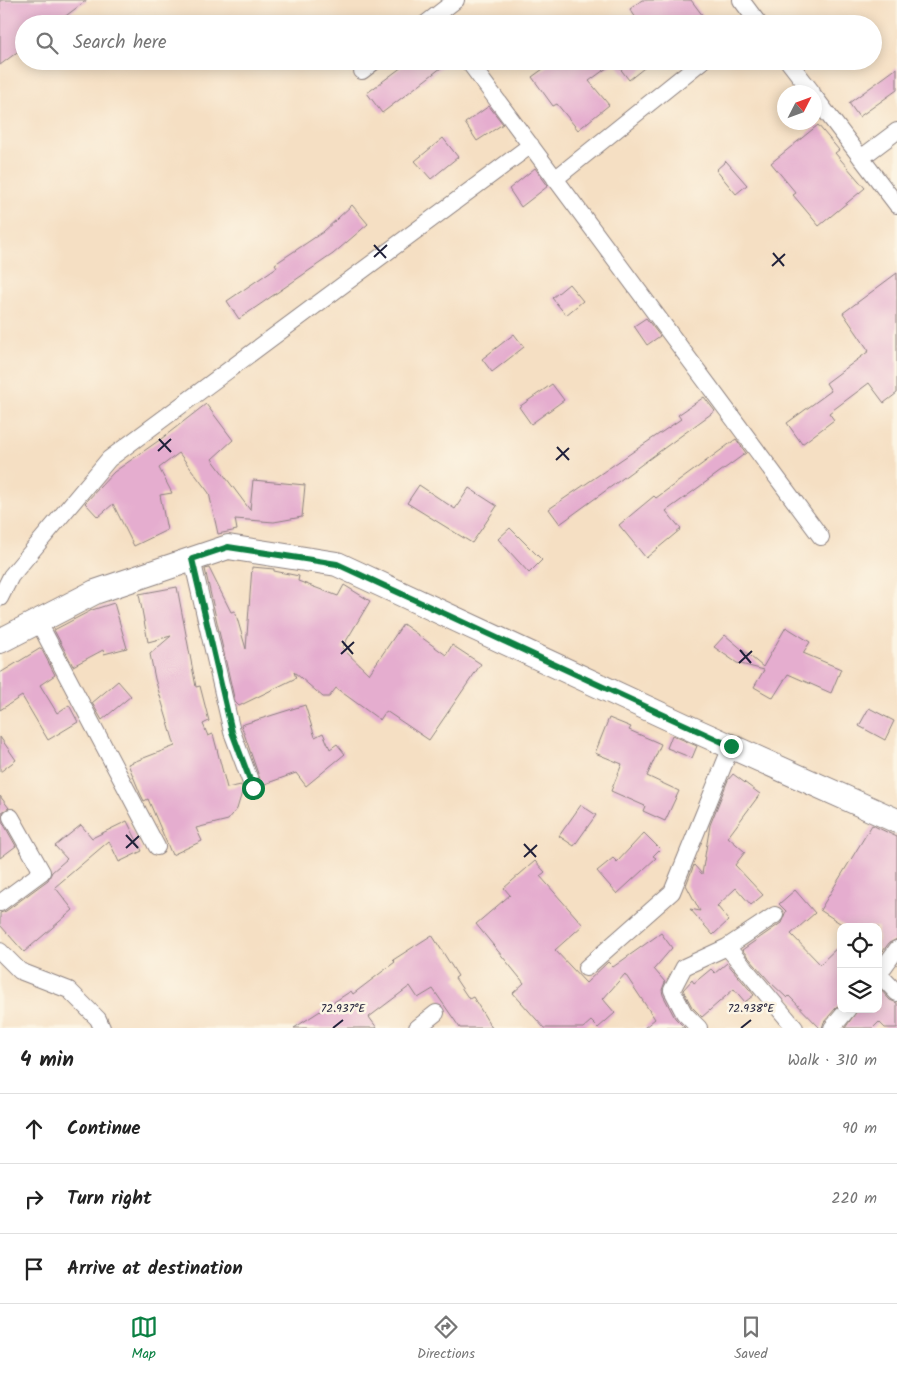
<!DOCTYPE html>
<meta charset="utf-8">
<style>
:root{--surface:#fff;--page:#f6f6f6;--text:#222;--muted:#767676;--line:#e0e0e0;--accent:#0b8043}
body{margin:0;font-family:Kalam,sans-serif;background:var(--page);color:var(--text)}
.controls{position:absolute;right:15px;bottom:15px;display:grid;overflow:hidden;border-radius:10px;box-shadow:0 2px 12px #0003}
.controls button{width:45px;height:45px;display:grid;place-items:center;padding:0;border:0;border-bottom:1px solid var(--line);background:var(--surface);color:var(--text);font:25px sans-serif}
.compass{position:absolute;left:777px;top:85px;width:45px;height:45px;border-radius:50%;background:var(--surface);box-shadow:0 2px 12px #0003;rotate:48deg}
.stop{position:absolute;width:15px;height:15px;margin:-11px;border:4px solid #0b8043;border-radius:50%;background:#fff}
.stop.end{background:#0b8043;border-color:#fff;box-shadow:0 1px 5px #0008}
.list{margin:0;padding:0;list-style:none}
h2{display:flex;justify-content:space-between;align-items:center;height:65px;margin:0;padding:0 20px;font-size:21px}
h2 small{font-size:16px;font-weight:400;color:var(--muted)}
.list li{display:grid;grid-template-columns:32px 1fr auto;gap:15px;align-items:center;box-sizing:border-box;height:70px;padding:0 20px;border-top:1px solid var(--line)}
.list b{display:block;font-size:19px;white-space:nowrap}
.list em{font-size:16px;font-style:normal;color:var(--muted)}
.icon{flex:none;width:28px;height:28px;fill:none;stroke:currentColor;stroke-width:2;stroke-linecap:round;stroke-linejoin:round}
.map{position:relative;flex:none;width:897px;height:1028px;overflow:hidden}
.search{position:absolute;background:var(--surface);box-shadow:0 2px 12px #0003;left:15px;right:15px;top:15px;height:55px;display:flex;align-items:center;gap:12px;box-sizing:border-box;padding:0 18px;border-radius:28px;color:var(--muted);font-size:19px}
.sheet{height:275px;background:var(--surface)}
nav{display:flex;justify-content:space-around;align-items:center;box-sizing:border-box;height:70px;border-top:1px solid var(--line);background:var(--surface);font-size:14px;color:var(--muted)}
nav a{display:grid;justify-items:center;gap:2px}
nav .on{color:var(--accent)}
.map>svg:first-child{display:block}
.building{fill:#e5adcf}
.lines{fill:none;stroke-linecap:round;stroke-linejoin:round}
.street-casing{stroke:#8c807f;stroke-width:18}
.secondary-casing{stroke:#8c807f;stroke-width:26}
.street{stroke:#fff;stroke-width:16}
.secondary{stroke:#fff;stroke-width:24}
.route{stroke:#0b8043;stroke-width:6}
.ticks{fill:none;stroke:#22223b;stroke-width:2}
.ticks-label{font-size:12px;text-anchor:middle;fill:#22223b;stroke:#fcf5e5;stroke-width:5;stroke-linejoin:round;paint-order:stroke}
</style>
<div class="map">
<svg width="897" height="1028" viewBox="0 0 897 1028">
<rect width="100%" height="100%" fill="#fcf5e5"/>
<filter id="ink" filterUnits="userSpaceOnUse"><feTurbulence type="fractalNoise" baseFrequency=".02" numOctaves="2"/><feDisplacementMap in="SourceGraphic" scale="10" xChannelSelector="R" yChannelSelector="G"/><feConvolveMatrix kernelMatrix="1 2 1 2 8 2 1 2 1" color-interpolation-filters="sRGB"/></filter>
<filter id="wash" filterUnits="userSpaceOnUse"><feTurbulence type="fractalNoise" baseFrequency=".0096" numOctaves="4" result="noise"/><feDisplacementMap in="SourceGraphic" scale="20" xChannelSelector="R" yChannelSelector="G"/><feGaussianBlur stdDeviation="1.12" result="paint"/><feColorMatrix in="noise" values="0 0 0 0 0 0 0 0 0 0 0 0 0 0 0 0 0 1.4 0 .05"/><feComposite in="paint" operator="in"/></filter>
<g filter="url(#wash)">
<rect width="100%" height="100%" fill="#f5dfc3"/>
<g id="blocks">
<!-- building -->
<path class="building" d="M0,0H87L55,24H24V47L0,65Z
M642,0H691L709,24H640L630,9Z
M410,61H450L382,113L367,93Z
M554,61H653L629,80L615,62L589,81L609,105L578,130L557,104L553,106L532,77Z
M897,68V90L859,117L849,103Z
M489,106L503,124L477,141L465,123Z
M818,125L839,150L835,153L865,188L819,226L793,195L796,193L771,163Z
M443,138L458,157L431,179L415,161Z
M726,161L747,185L736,194L716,170Z
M535,168L548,186L521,207L509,189Z
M352,205L368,224L333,254L239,319L227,301L277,267L275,264L323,232Z
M897,273V393L884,403L869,383L829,413L834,420L802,444L787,423L831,391L826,383L869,351L843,313Z
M569,284L583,301L566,315L552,298Z
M646,318L660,336L647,345L634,326Z
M514,334L524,347L492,372L482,359Z
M552,384L564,400L531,424L519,407Z
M704,397L715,411L560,524L549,509L681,419L678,415Z
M206,404L233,440L212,459L250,510L253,480L305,485L302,517L274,522L235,519L237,530L218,534L209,493L179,453L159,468L172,493L160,495L167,530L134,546L113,504L98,517L85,503L114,472L161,439Z
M736,439L746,453L666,511L681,529L646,558L619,525L654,496L656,498Z
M419,485L455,509L469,488L497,506L472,543L407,503Z
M510,528L542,560L529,573L498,539Z
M252,567L274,569V571L299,576L298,581L338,596L344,585L370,601L342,648L369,674L403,624L446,655L452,645L481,664L429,740L386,711L380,720L336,688L329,697H323L294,672L296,678L239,706L235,702L205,569L209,568L231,612L235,611L246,649Z
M177,587L196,687L200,686L209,721L203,724L208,736L213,734L227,788L241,785L243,789L237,809L228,820L196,828L202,841L172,855L148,799L144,801L140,793L128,764L175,746L155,679L150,654L171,636L148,642L139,594Z
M114,603L127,648L104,654L103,650L73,666L54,630L92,610Z
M786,627L810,642L803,653L841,669L831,693L788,674L773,698L754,687L764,670L737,663L714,647L725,635L763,667Z
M41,648L55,675L40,685L57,713L69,705L78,722L48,740L22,696L0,710V673Z
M118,681L131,696L102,720L92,703Z
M305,705L315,737L323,733L330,749L337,744L345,754L306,786L296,773L262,785L241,725Z
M869,708L894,721L885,740L859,726Z
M609,718L631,727L629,730L661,744L647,776L679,791L665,821L643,811L645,806L611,791L622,764L595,753Z
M672,735L697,746L692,758L667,748Z
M0,737L16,760L0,772Z
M733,774L760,794L728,837L745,852L735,865L763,895L751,905L736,888L717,906L729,920L713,935L690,909L700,911L686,885L694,865L702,874L710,825L728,780Z
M0,796L9,808L2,812V821L16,846L0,858Z
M581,805L596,815L574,846L559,836Z
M127,821L142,851L119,862L109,841L55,887L73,910L24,952L0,925V913L6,911L48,880L52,872L67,859L55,846L81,825L92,838Z
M872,825L897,837V939L889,943L883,951L878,948V927H846L820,910Z
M644,833L660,849L653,856L656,858L617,894L597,871L613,858L617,862Z
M535,861L545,872L540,876L583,925L555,950L586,983L608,962L613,967L661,933L672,948L654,969L665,982L662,990L663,995L675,1018L685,1028H644L655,1019L625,974L603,999L615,1013L598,1028L591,1021L583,1028H544L513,993L524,983L476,924L510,895L504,888Z
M795,890L815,913L791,934L820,964L841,944V1002L824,1022L822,1028H820L789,996L787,998L770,982L742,950L781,923L786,911L779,904Z
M432,935L458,976L455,978L469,999L473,997L492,1028H460L433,989L418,998L410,986L369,1017L377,1028H294L351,991L353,994L395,962L393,960Z
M727,963L754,995L745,1002L734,989L702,1017L692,1007L683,990L692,980L694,983L711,969L715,973Z
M879,988L890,1000L897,1003V1028H885L879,1022L873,1028H845L858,1009H878Z"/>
</g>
</g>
<g filter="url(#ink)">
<use href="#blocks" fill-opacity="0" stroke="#8c807f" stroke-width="1"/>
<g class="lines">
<!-- street casing -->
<g class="street-casing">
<path id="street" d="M741,0L759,24
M425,24L456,0
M468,61L821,537
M788,61L812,92
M362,71L375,61
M814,96L897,205
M861,158L897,131
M555,179L702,61
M192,559L232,732L253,788
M0,598L11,576L109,459L531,145
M38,621L157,847
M0,903L42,872L11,817
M727,947L795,1028
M0,951L20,971L69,990L98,1019L102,1028
M586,968L672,892L731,747
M879,974L897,993
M878,975L897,949
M417,1028L436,1013
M699,1028L684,1013L672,990L684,967L727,947L775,915
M832,1028L848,1009"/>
</g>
<!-- secondary casing -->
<g class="secondary-casing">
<path id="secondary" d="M0,641L95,592L228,547L337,564L692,729L897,821"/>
</g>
<!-- street -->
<use href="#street" class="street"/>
<!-- secondary -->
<use href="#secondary" class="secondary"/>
</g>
</g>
<g class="lines" filter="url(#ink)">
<!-- route -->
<path class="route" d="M253,788L232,732L192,559L228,547L337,564L731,746"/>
</g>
<!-- ticks -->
<path class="ticks" d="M374,245L386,258M773,253L784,266M374,257L387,245M772,266L785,254M159,439L171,452M557,447L569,460M158,451L171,439M556,460L569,448M342,641L353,654M740,650L751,663M341,654L354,642M739,663L752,651M126,835L138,848M524,844L536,857M126,848L139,836M524,857L537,845M333,1028L343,1020M741,1028L751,1020"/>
<g class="ticks-label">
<text x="343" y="1012">72.937°E</text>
<text x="751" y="1012">72.938°E</text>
</g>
</svg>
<div class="controls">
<button><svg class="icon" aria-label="locate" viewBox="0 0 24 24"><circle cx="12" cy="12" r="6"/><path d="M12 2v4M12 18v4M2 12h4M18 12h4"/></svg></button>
<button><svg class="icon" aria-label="layers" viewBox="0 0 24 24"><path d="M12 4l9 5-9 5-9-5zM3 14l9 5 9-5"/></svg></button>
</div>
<svg class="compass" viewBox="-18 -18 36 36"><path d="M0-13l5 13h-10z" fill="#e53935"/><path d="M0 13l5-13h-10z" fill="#767676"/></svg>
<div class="stop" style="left:253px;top:788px"></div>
<div class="stop end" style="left:731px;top:746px"></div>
<div class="search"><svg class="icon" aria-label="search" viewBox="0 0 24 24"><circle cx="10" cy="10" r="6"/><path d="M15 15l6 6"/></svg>Search here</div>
</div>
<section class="sheet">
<h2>4 min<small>Walk · 310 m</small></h2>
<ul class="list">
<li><svg class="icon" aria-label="ahead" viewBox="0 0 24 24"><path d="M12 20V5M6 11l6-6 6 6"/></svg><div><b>Continue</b></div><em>90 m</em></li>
<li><svg class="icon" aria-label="right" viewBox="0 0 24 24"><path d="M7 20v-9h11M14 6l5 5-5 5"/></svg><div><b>Turn right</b></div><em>220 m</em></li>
<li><svg class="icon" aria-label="arrive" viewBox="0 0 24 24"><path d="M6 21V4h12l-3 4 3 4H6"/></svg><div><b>Arrive at destination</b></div></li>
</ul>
</section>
<nav>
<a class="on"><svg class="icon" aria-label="map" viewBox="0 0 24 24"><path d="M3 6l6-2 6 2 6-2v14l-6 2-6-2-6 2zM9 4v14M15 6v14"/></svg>Map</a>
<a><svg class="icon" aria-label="directions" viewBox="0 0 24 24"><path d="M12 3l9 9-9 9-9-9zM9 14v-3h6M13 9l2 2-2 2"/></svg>Directions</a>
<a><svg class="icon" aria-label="saved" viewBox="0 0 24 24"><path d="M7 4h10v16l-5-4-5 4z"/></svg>Saved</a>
</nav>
